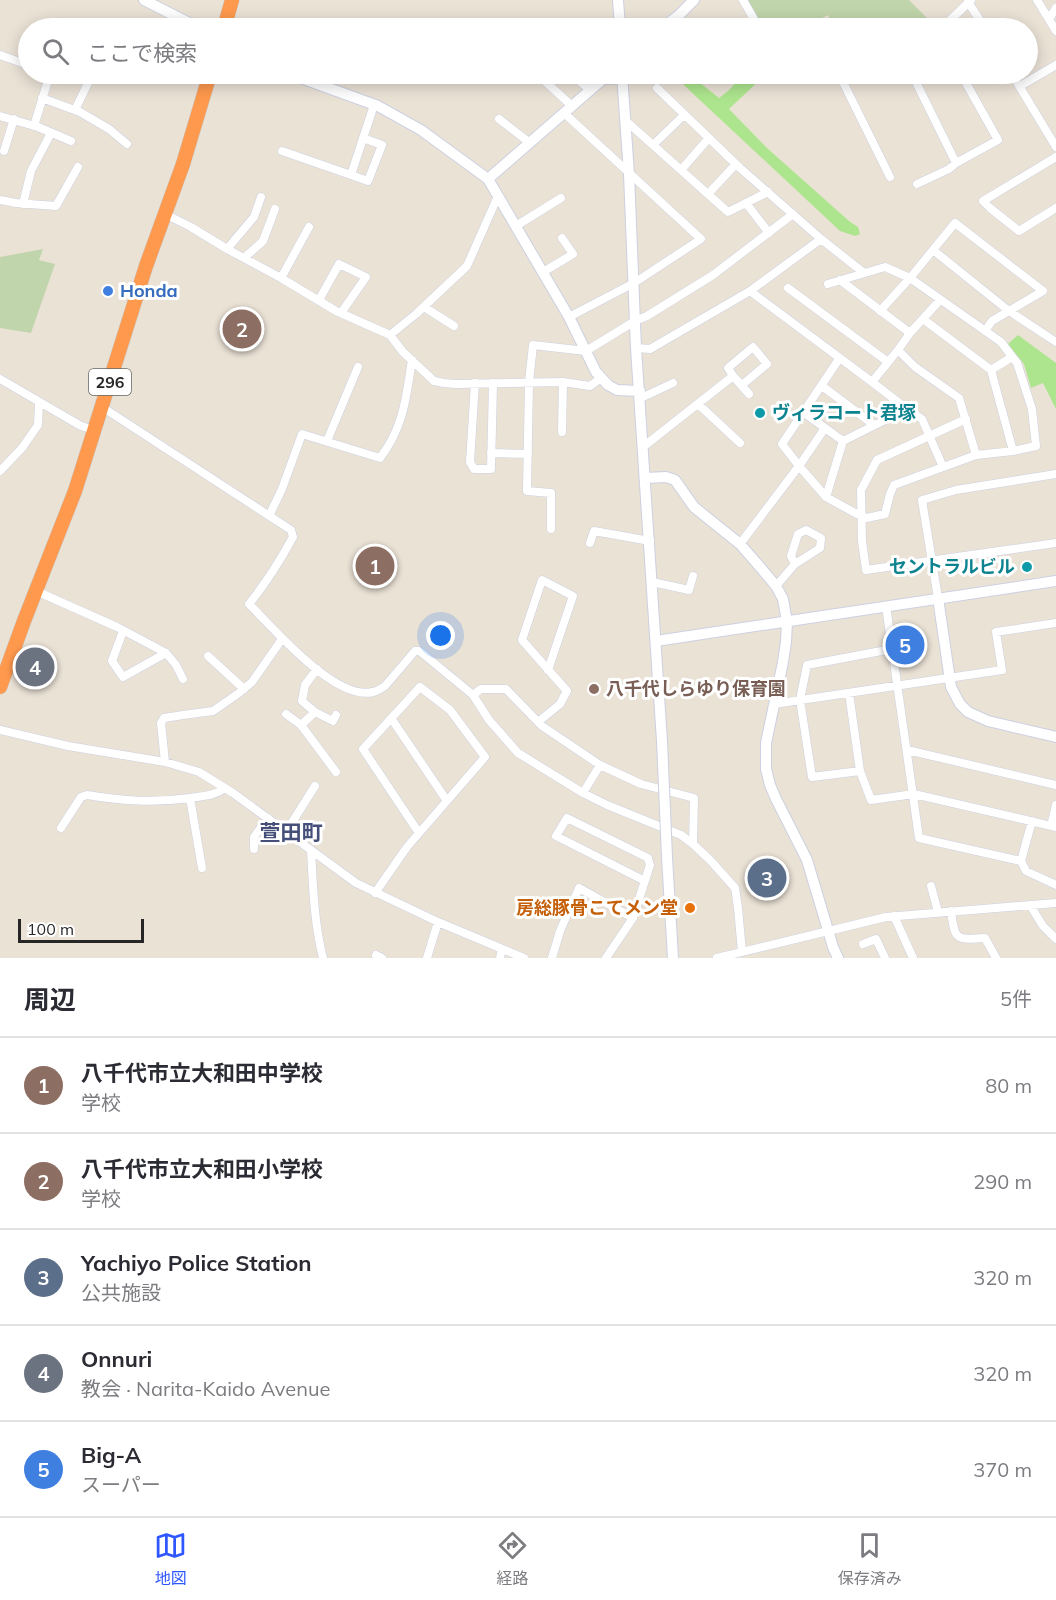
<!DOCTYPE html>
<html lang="ja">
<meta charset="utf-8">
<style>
:root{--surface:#fff;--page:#f7f7f7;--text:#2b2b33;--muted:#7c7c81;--line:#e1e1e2;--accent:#2f57ff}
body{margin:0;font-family:Mulish,"Noto Sans JP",sans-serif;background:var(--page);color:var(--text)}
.scale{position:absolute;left:18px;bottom:15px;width:126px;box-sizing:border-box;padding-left:6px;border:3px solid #262626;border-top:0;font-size:16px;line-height:21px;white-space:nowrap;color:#262626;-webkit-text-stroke:4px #fff;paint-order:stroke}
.you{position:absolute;left:441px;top:636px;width:21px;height:21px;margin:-15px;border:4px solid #fff;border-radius:50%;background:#1a73e8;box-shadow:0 0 0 9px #1a73e833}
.badge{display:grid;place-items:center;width:39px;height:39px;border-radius:50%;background:var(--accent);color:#fff;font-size:20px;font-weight:700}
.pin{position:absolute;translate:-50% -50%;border:3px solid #fff;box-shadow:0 2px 6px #0006}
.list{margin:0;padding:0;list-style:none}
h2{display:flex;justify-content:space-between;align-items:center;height:78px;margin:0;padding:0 24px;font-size:26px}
h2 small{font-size:20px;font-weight:400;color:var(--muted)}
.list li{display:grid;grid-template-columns:39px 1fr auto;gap:18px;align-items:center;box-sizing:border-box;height:96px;padding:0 24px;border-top:2px solid var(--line)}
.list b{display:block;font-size:22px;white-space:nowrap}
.list p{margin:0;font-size:20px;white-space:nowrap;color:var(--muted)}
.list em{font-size:20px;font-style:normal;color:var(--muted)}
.icon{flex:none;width:33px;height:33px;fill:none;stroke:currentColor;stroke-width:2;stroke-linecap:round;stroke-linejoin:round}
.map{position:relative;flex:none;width:1056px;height:958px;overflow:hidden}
.search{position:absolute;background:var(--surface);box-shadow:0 3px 15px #0003;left:18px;right:18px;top:18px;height:66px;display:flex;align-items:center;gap:15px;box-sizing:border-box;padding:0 21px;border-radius:33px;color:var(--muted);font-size:22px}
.sheet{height:558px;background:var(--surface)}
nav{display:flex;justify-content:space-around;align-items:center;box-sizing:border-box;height:84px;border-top:2px solid var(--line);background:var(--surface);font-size:16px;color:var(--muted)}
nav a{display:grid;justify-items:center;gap:3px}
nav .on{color:var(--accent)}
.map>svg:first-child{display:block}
.green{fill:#ade58e}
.cemetery{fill:#c1d5ac}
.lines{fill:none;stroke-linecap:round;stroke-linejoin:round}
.street-casing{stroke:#ccd0e1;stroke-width:9}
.secondary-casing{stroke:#ccd0e1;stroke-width:12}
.highway-casing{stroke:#c7c7c7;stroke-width:15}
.street{stroke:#fff;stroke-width:8}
.secondary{stroke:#fff;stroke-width:10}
.highway{stroke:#ff994d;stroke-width:14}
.secondary-bridge-casing{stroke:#ccd0e1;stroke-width:12;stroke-linecap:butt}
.secondary-bridge{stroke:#fff;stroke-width:10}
.shop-dot{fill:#3f7fe0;stroke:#fff;stroke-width:2}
.culture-dot{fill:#0f9aa8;stroke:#fff;stroke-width:2}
.education-dot{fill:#8d6e63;stroke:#fff;stroke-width:2}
.food-dot{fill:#e8710a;stroke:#fff;stroke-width:2}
.labels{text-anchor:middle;stroke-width:6;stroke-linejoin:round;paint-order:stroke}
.shield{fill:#fff;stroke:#676767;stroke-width:1.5}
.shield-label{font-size:16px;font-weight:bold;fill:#262626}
.shop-label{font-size:18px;font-weight:bold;fill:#366cbe;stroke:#fff;text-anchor:start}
.culture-label{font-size:18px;font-weight:bold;fill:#0d838f;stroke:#fff;text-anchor:start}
.education-label{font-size:18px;font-weight:bold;fill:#785e54;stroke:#fff;text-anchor:start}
.food-label{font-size:18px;font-weight:bold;fill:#c56008;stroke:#fff;text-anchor:end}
.quarter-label{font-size:21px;font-weight:bold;fill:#454f79;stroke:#fff}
</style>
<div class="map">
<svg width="1056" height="958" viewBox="0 0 1056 958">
<rect width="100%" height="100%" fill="#ebe2d6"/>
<!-- green -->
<path class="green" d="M672,74H689L719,98L728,91L744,74H766L729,109L767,148L849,221L858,227L860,234L855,236L840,231Z
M1018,335L1056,363V409L1043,383L1031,388L1024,364L1008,344Z"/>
<!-- cemetery -->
<path class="cemetery" d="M747,0H909L937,28H879L877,26L873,28H835L828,15L803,28H762Z
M43,249L39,260L55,264L31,333L0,328V257Z"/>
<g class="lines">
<!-- street casing -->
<g class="street-casing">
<path id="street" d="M743,0L759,28
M1037,0L1056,31
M968,2L985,28
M1049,19L1056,8
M942,28L971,0
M0,55L28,65
M537,74L572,106
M571,74L590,90
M839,74L890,177
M912,74L956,163L998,140L961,74
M1012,74L1056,147
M1020,86L1056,65
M42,98L80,112L109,129L127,144
M75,110L88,83
M564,113L701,239L634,283L569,317
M0,116L38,127L71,141
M499,119L530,143
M626,121L728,212L768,192
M34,126L50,74
M653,145L684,115
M4,151L14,119
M282,151L351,175L374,105
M1056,157L983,201L990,208L1019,231L1056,208
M681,170L709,138
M351,175L368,181L382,145L363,138
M917,184L949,169L956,163
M708,194L736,164
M0,200L16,203L56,206L78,167
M746,203L769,233
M23,204L31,171L51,133
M165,214L191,227L227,249L281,278L336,311L390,335L403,352L434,381L444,383L456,384L563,382L590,386L601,378
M516,226L561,198
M821,239L864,273
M227,249L254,217L261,197
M933,250L1009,311L1056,342
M244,258L263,241L275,209
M543,272L573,254L562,238
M281,278L309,227
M840,280L910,333
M828,284L885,267L910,278L1001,342L1017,363L1032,409L1036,446L1013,451L976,455L894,485L890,494L885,514L862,519
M788,288L888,362
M750,291L872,382L898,350L915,367L959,398L976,455
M319,300L339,264L366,277L341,313
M424,307L454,326
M880,311L910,278L955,223L1043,291L992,321L985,331
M923,319L991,370L1013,451
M390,335L416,314L467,266L498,196
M636,348L650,349L750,291L821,239L740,168L657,88
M898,350L910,333L940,300
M991,370L1012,357
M0,379L81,426L94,430
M475,383L470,462L474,469H491L493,383
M822,386L874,425
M641,398L673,383
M698,404L740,443
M102,407L291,530L293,537C280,561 266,583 249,604C274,629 335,701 373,692C377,691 382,688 385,686L415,651H419L422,653L473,695L489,720L518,753L583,793L607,805L681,835L693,844L711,861L735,888L738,908L742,952
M907,409L922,419L943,467
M803,412L843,441
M966,419L877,460L861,490L862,541L866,570L1056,543
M825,428L799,466L826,497L857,514L862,515
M562,432L563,382
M327,441L358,367
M643,447L733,376L728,368L753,347L767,364L742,385L733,376L749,394
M491,453L528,454
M0,471L22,448L38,425L39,403
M826,497L843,441L907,409L872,382
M269,516L282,489L302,434L380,458C404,427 406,397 412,360
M551,529V493L527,491L529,382L533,345L586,351L635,321L647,316L713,275L793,214
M590,543L594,531L650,541
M740,544L799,466L782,444L839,359
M652,582L689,590L693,576
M776,586L795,564L820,548L821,538L806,530L798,534L791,556L795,564
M36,591L117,627L166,653L176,665L183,679
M938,598L922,500L956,490L1056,474
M886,606L919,838L1021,861L1026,871L1056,885
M123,631L112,661L123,677L166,653
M208,656L244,689
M317,669L305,685L302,701L315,712L333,721L336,715
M849,693L860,771L871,800L914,794L1056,827
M473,695L481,689H506L542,726L600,765L641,784L694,798L693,844
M774,704L1002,670L996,632L1056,623
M315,712L301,725L336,772
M286,714L301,725
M391,718L447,801
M538,722L560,704L567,691L522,640L542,580L573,596L548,670
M0,730L68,746L165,762L199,772L233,793L356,883L438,922L524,958
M907,750L1056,785
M165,762L161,723L164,718L183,715L213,711L239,693L252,682L282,639
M860,771L812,777L800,700L807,665L892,649
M583,793L600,765
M190,798L202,868
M1051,826L1056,805
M61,828L81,797L87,795C124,801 153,803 190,798C203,796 215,796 225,788
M286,832L315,786
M254,849V837L268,818
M311,850C313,886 314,923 323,958
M1021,861L1032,821
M931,886L938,912
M375,893L407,847L485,757L450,710L420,687L363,749L419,833
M1030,905L1043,926L1056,939
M951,911C955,940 955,940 985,938L996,958
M894,916L913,958
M863,944L876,939L885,958
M376,955L382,958
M427,958L438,922
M500,958L502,949
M552,958L560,931L579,888L633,918
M606,958L633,918L650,865L648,858L567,818L556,836L645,881
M717,958L886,917L1056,903"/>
</g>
<!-- secondary casing -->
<g class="secondary-casing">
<path id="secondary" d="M144,0L199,28
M618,0L620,28
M662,28L678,16L694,0
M290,74L378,106L421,130L488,179L569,317L596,372L608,385L617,390L640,391
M622,74L629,174L636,348L662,741
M488,179L603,79L623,78
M645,478L666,477L675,480L694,507L740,544L760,567L776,586L783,599L787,622L786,642L783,662L766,743V769L770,785L776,799L807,860L833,947L838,958
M938,598L951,687L960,704L968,712L988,721L1056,737
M656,641L1056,581
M667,857L673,958"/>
</g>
<!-- highway casing -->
<g class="highway-casing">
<path id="highway" d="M224,28L232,0
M0,687L24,621L75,491L146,266L183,164L210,74"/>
</g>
<!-- street -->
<use href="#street" class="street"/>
<!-- secondary -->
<use href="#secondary" class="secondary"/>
<!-- highway -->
<use href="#highway" class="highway"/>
<!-- secondary-bridge casing -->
<g class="secondary-bridge-casing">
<path id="secondary-bridge" d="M662,741L667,857"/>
</g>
<!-- secondary-bridge -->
<use href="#secondary-bridge" class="secondary-bridge"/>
</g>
<!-- markers -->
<circle class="shop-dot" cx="108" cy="291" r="6"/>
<g class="culture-dot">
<circle cx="760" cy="413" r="6"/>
<circle cx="1027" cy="567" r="6"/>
</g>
<circle class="education-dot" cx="594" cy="689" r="6"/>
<circle class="food-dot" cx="690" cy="908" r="6"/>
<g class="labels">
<!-- shield labels -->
<rect class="shield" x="89" y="369" width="42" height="26" rx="4.5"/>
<g class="shield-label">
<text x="110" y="388">296</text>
</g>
<!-- shop labels -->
<g class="shop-label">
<text x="120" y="297">Honda</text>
</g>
<!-- culture labels -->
<g class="culture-label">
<text x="772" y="419">ヴィラコート君塚</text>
<text x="1015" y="573" text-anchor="end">セントラルビル</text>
</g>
<!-- education labels -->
<g class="education-label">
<text x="606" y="695">八千代しらゆり保育園</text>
</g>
<!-- food labels -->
<g class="food-label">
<text x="678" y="914">房総豚骨こてメン堂</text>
</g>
<!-- quarter labels -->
<g class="quarter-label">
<text x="291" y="840">萱田町</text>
</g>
</g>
</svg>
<div class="scale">100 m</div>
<div class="you"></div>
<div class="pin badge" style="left:375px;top:566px;background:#8d6e63">1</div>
<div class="pin badge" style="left:242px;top:329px;background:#8d6e63">2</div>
<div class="pin badge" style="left:767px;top:878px;background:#5c6f8a">3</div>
<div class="pin badge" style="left:35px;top:667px;background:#6b7280">4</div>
<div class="pin badge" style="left:905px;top:645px;background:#3f7fe0">5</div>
<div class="search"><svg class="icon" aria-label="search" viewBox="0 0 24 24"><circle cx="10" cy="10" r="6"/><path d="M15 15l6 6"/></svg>ここで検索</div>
</div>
<section class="sheet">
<h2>周辺<small>5件</small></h2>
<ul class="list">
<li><span class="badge" style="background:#8d6e63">1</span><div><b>八千代市立大和田中学校</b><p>学校</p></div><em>80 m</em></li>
<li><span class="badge" style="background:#8d6e63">2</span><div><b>八千代市立大和田小学校</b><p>学校</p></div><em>290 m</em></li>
<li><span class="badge" style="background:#5c6f8a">3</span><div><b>Yachiyo Police Station</b><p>公共施設</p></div><em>320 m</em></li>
<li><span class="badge" style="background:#6b7280">4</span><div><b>Onnuri</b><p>教会 · Narita-Kaido Avenue</p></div><em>320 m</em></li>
<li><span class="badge" style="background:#3f7fe0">5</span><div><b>Big-A</b><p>スーパー</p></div><em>370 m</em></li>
</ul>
</section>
<nav>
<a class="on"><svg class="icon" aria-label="map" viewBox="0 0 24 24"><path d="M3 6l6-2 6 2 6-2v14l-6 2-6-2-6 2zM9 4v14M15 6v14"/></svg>地図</a>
<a><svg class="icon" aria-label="directions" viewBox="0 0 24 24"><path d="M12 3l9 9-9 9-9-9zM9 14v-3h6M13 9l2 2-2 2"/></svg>経路</a>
<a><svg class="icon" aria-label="saved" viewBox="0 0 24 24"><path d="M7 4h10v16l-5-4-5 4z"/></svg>保存済み</a>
</nav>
